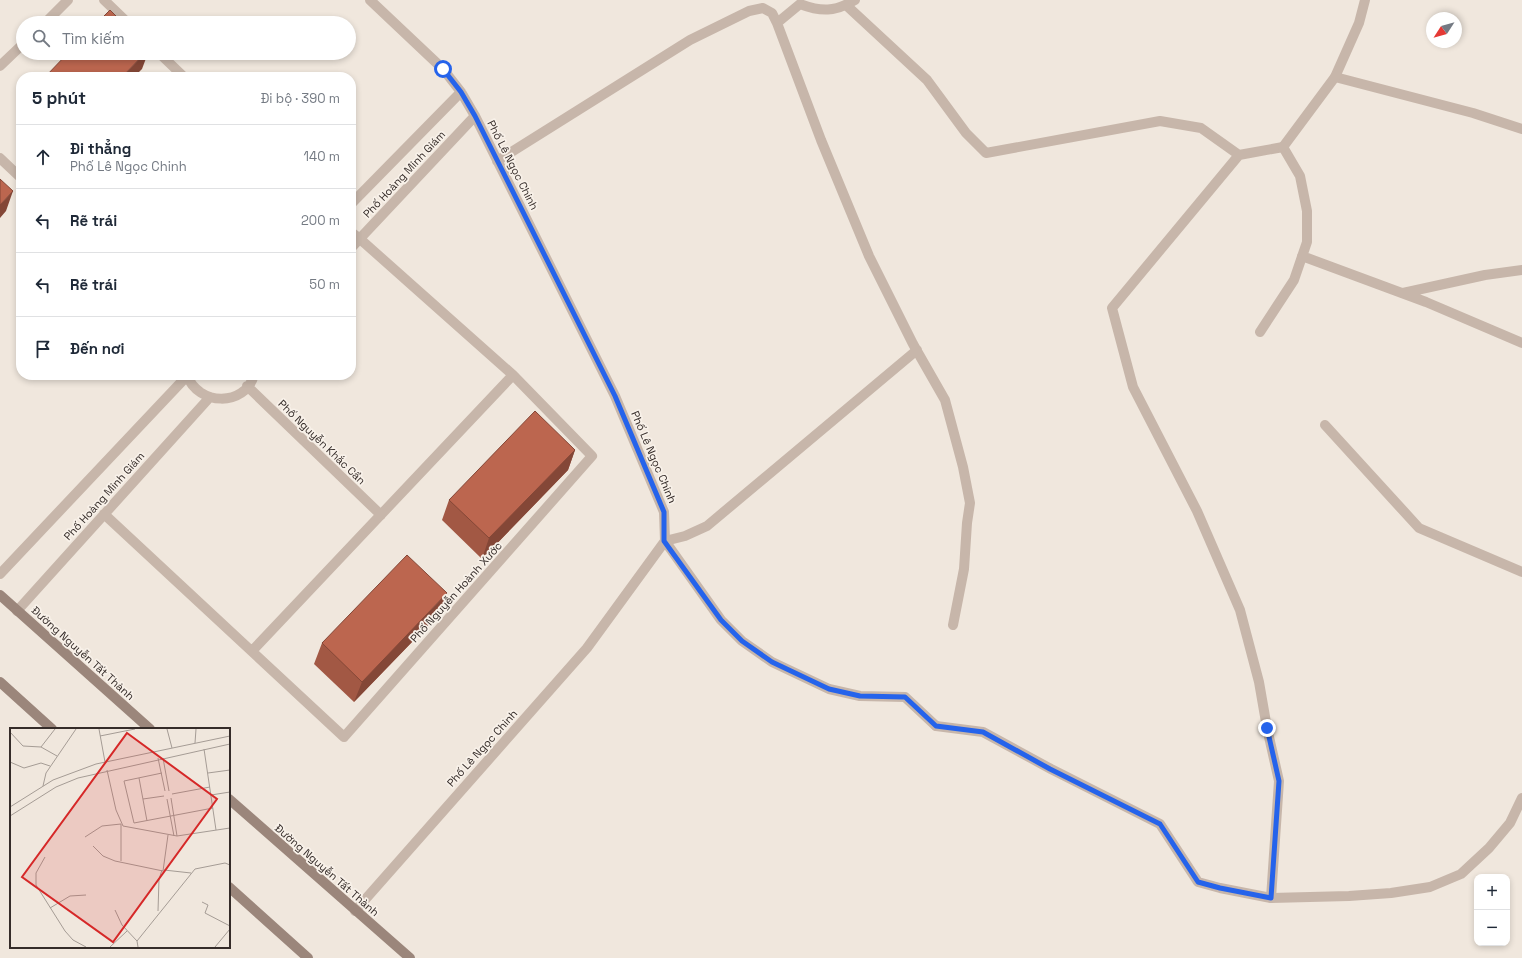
<!DOCTYPE html>
<html lang="vi">
<meta charset="utf-8">
<style>
:root{--surface:#fff;--page:#f6f6f7;--text:#1f2937;--muted:#747a83;--line:#e0e1e3}
body{margin:0;font-family:"Space Grotesk",sans-serif;background:var(--page);color:var(--text)}
.controls{position:absolute;right:12px;bottom:12px;display:grid;overflow:hidden;border-radius:8px;box-shadow:0 2px 6px #0003}
.controls button{width:36px;height:36px;display:grid;place-items:center;padding:0;border:0;border-bottom:1px solid var(--line);background:var(--surface);color:var(--text);font:20px sans-serif}
.compass{position:absolute;left:1426px;top:12px;width:36px;height:36px;border-radius:50%;background:var(--surface);box-shadow:0 2px 6px #0003;rotate:234deg}
.stop{position:absolute;width:12px;height:12px;margin:-9px;border:3px solid #2563eb;border-radius:50%;background:#fff}
.stop.end{background:#2563eb;border-color:#fff;box-shadow:0 1px 4px #0008}
.list{margin:0;padding:0;list-style:none}
h2{display:flex;justify-content:space-between;align-items:center;height:52px;margin:0;padding:0 16px;font-size:17px}
h2 small{font-size:13px;font-weight:400;color:var(--muted)}
.list li{display:grid;grid-template-columns:26px 1fr auto;gap:12px;align-items:center;box-sizing:border-box;height:64px;padding:0 16px;border-top:1px solid var(--line)}
.list b{display:block;font-size:15px;white-space:nowrap}
.list p{margin:0;font-size:13px;white-space:nowrap;color:var(--muted)}
.list em{font-size:13px;font-style:normal;color:var(--muted)}
.icon{flex:none;width:22px;height:22px;fill:none;stroke:currentColor;stroke-width:2;stroke-linecap:round;stroke-linejoin:round}
.map{position:relative;flex:none;width:1522px;height:958px;overflow:hidden}
.search{position:absolute;background:var(--surface);box-shadow:0 2px 6px #0003;left:16px;top:16px;width:340px;height:44px;display:flex;align-items:center;gap:10px;box-sizing:border-box;padding:0 14px;border-radius:22px;color:var(--muted);font-size:15px}
.panel{position:absolute;background:var(--surface);box-shadow:0 2px 6px #0003;left:16px;top:72px;width:340px;height:308px;border-radius:16px}
.map>svg:first-child{display:block}
.lines{fill:none;stroke-linecap:round;stroke-linejoin:round}
.service{stroke:#c7b6aa;stroke-width:10}
.minor{stroke:#c7b6aa;stroke-width:10}
.secondary{stroke:#9b867b;stroke-width:10}
.wall{fill:#a25844}
.shaded-wall{fill:#844737}
.building{fill:#bc664f;stroke:#844737}
.route{stroke:#2563eb;stroke-width:5}
.labels{text-anchor:middle;stroke-width:3.5;stroke-linejoin:round;paint-order:stroke}
.street-label{font-size:11px;fill:#352c29;stroke:#f8f1e9}
.inset-road{fill:none;stroke:#a59c95;stroke-width:1}
.view{fill:#d62828;fill-opacity:0.15;stroke:#d62828;stroke-width:2}
.inset-edge{fill:none;stroke:#352c29;stroke-width:2}
</style>
<div class="map">
<svg width="1522" height="958" viewBox="0 0 1522 958">
<rect width="100%" height="100%" fill="#f0e7dd"/>
<g class="lines">
<!-- service -->
<path class="service" d="M846,5L927,80L966,133L986,153L1160,121L1201,128L1239,155L1283,147L1300,176L1307,211V242L1294,280L1260,332
M1335,77L1473,113L1522,129
M1302,256L1426,302L1522,343
M1403,293L1485,275L1522,270
M936,726L983,732L1051,769L1160,824L1198,882L1220,888L1271,898L1279,781L1267,728L1259,682L1240,610L1197,511L1133,387L1112,308L1239,155"/>
<!-- minor -->
<path class="minor" d="M104,0L128,23
M45,23L68,0
M777,23L800,4C821,12 835,12 855,0
M159,53L184,77
M0,66L23,44
M1283,147L1335,77L1359,23L1365,0
M0,158L21,178
M497,161L690,40L749,11L763,8L772,13L777,23L821,140L869,256L913,344L945,400L963,467L970,503L967,523L964,569L953,625
M351,204L461,92
M351,248L475,116
M917,350L707,526L685,536L665,541L721,620L742,641L772,662L829,689L860,696L905,697L936,726
M187,375C198,406 245,407 254,375
M247,386L381,515
M1325,425L1419,528L1522,572
M104,514L344,737L592,456L513,375L360,239L351,232
M0,574L187,376
M17,611L210,397
M252,651L513,375
M1271,898L1349,896L1391,893L1430,887L1461,874L1489,848L1510,823L1522,798
M355,911L587,648L665,541L664,512L615,396L475,116L461,92L443,69L370,0"/>
<!-- secondary -->
<path class="secondary" d="M0,595L150,729
M0,682L52,729
M229,799L410,958
M229,887L308,958"/>
</g>
<!-- wall -->
<path class="wall" d="M21,107V123L17,119Z
M575,450L568,470L482,559L442,520L449,500Z
M440,613L354,702L314,664L322,643Z"/>
<!-- shaded-wall -->
<path class="shaded-wall" d="M145,53H148L142,69L134,77H122Z
M13,191L6,211L0,218V205Z
M575,450L568,470L482,559L489,538Z
M447,593L440,613L354,702L362,682Z"/>
<!-- building -->
<path class="building" d="M110,10L123,23H97Z
M68,53H145L122,77H45Z
M0,179L13,191L0,205Z
M535,411L575,450L489,538L449,500Z
M407,555L447,593L362,682L322,643Z"/>
<g class="lines">
<!-- route -->
<path class="route" d="M443,69L461,92L475,116L615,396L664,512V541L721,620L742,641L772,662L829,689L860,696L905,697L936,726L983,732L1050,769L1160,824L1198,882L1220,888L1271,898L1279,781L1267,728"/>
</g>
<g class="labels">
<!-- street labels -->
<g class="street-label">
<text transform="translate(513 165) rotate(63)" y="4">Phố Lê Ngọc Chinh</text>
<text transform="translate(404 174) rotate(-47)" y="4">Phố Hoàng Minh Giám</text>
<text transform="translate(322 442) rotate(44)" y="4">Phố Nguyễn Khắc Cần</text>
<text transform="translate(654 457) rotate(67)" y="4">Phố Lê Ngọc Chinh</text>
<text transform="translate(104 496) rotate(-48)" y="4">Phố Hoàng Minh Giám</text>
<text transform="translate(456 592) rotate(-48)" y="4">Phố Nguyễn Hoành Xước</text>
<text transform="translate(83 653) rotate(42)" y="4">Đường Nguyễn Tất Thành</text>
<text transform="translate(482 748) rotate(-48)" y="4">Phố Lê Ngọc Chinh</text>
<text transform="translate(327 870) rotate(41)" y="4">Đường Nguyễn Tất Thành</text>
</g>
</g>
<!-- overview -->
<g transform="translate(10 728)">
<rect width="220" height="220" fill="#f0e7dd"/>
<path class="inset-road" d="M89,1L95,34M157,1L162,20M0,4L13,18L31,19L47,28M90,8L125,1M185,15L186,1M31,19L45,1M194,21L206,102M148,30L155,63M153,30L159,63M0,34L14,40L31,35L40,38M97,42L106,82L113,98L167,108L220,100M152,45L114,53L124,95L203,80M198,45L220,42M129,50L137,93M33,58L36,45L66,1M162,66L200,59M201,67L220,64M161,70L167,108M133,71L154,68M157,71L164,108M0,79L43,52L86,36L220,8M0,88L46,59L68,50L220,16M75,109L92,98L111,96V133M83,118L93,128L105,133L153,143L158,107M35,129L26,145V157L55,203L63,212L76,219M154,142L181,145M192,174L198,177L195,185L220,198M40,180L60,168L76,167M105,182L112,197L127,213L128,219M148,183L149,151L152,142M127,213L185,141L215,135L220,137M100,219L117,203M205,219L220,201"/>
<path class="view" d="M117,5L207,71L103,214L12,149Z"/>
<rect width="220" height="220" class="inset-edge"/>
</g>
</svg>
<div class="controls">
<button>+</button>
<button>−</button>
</div>
<svg class="compass" viewBox="-18 -18 36 36"><path d="M0-13l5 13h-10z" fill="#e53935"/><path d="M0 13l5-13h-10z" fill="#747a83"/></svg>
<div class="stop" style="left:443px;top:69px"></div>
<div class="stop end" style="left:1267px;top:728px"></div>
<div class="search"><svg class="icon" aria-label="search" viewBox="0 0 24 24"><circle cx="10" cy="10" r="6"/><path d="M15 15l6 6"/></svg>Tìm kiếm</div>
<section class="panel">
<h2>5 phút<small>Đi bộ · 390 m</small></h2>
<ul class="list">
<li><svg class="icon" aria-label="ahead" viewBox="0 0 24 24"><path d="M12 20V5M6 11l6-6 6 6"/></svg><div><b>Đi thẳng</b><p>Phố Lê Ngọc Chinh</p></div><em>140 m</em></li>
<li><svg class="icon" aria-label="left" viewBox="0 0 24 24"><path d="M17 20v-9H6M10 6l-5 5 5 5"/></svg><div><b>Rẽ trái</b></div><em>200 m</em></li>
<li><svg class="icon" aria-label="left" viewBox="0 0 24 24"><path d="M17 20v-9H6M10 6l-5 5 5 5"/></svg><div><b>Rẽ trái</b></div><em>50 m</em></li>
<li><svg class="icon" aria-label="arrive" viewBox="0 0 24 24"><path d="M6 21V4h12l-3 4 3 4H6"/></svg><div><b>Đến nơi</b></div></li>
</ul>
</section>
</div>
